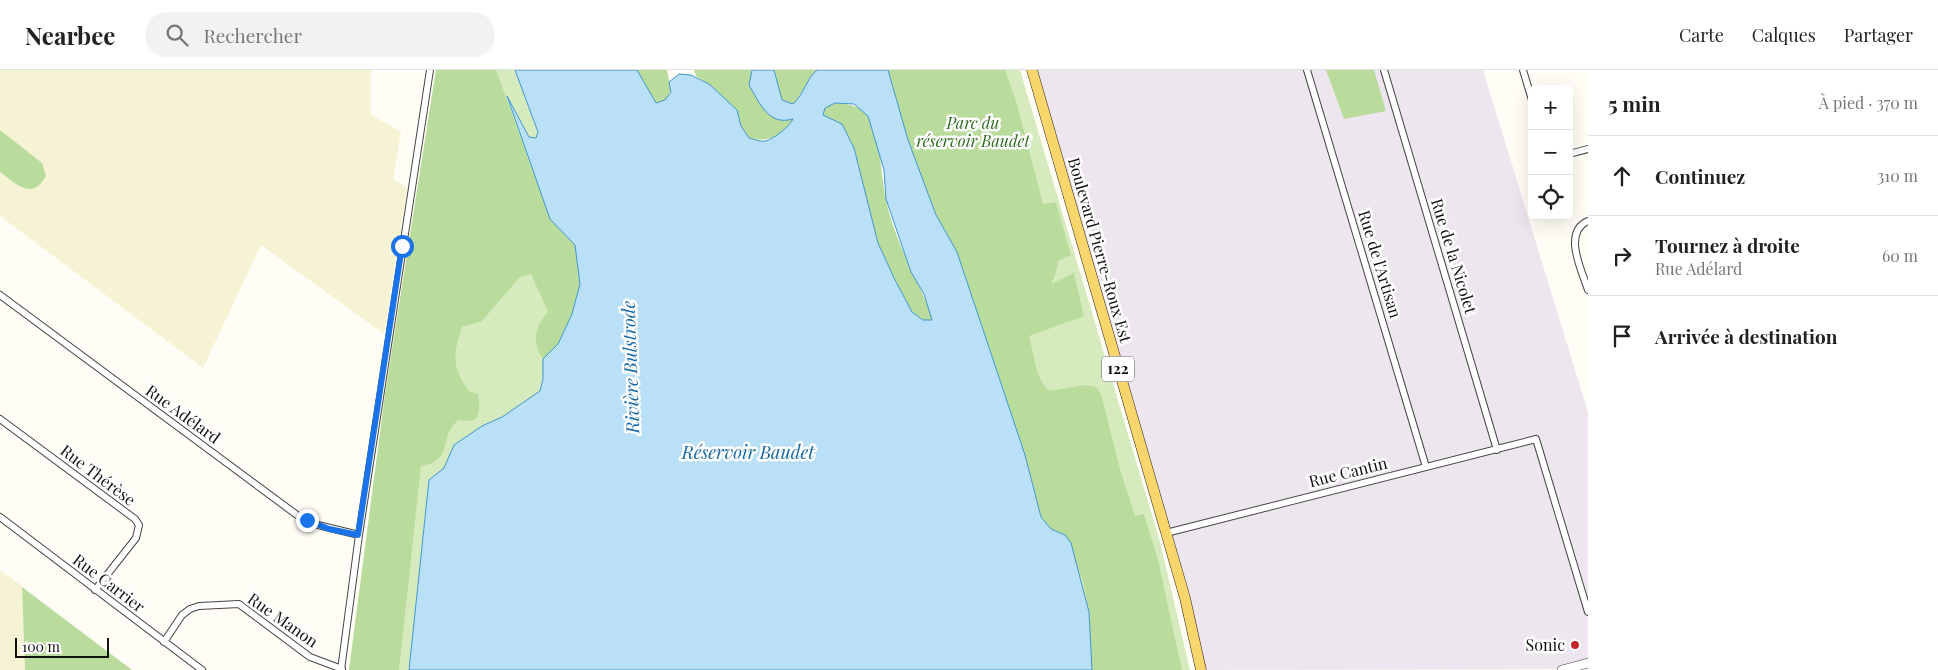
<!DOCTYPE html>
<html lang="fr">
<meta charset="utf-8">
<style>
:root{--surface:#fff;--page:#f2f2f2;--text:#222;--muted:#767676;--line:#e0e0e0}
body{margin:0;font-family:"Playfair Display",serif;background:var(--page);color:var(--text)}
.controls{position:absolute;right:15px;top:15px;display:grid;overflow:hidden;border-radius:8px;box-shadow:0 5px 20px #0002}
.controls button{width:45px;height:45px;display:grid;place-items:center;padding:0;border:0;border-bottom:1px solid var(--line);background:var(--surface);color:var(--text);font:25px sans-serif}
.scale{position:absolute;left:15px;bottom:12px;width:94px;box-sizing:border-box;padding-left:5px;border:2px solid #111;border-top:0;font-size:14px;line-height:18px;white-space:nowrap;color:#111;-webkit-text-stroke:4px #fff;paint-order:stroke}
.stop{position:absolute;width:15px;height:15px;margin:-11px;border:4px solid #1a73e8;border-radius:50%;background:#fff}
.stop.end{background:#1a73e8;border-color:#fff;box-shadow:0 1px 5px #0008}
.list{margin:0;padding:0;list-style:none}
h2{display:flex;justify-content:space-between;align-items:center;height:65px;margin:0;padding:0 20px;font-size:21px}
h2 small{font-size:16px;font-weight:400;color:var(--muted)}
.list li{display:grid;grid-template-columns:32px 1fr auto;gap:15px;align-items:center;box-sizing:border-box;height:80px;padding:0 20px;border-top:1px solid var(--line)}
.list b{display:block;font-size:19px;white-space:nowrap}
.list p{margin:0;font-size:16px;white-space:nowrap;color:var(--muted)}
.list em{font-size:16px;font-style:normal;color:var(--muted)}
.icon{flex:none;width:28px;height:28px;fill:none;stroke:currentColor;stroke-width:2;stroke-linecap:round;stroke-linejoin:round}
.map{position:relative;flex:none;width:1588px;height:600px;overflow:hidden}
header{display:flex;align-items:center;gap:30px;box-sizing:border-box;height:70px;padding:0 25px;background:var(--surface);border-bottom:1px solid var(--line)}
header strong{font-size:24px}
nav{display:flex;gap:28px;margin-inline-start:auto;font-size:18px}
.search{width:350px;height:45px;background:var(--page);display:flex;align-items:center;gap:12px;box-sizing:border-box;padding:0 18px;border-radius:28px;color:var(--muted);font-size:19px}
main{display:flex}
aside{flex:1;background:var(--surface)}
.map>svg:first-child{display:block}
.industrial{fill:#eee6ef}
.farmland{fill:#f6f3d4}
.green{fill:#d5ebbd}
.forest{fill:#b9dc9c}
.water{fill:#b9e0f7;stroke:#3f96cf;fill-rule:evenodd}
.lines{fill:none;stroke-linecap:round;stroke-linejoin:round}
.minor-casing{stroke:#444;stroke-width:8}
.tertiary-casing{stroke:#444;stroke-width:10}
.primary-casing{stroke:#222;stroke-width:11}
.minor{stroke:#fff;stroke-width:6}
.tertiary{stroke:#fff;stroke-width:9}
.primary{stroke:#f9d66b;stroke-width:10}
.route{stroke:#1a73e8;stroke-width:6}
.poi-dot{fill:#c4262e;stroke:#fff;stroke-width:2}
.labels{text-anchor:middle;stroke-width:5;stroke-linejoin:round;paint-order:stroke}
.shield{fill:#fff;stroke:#585858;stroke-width:1}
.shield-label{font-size:15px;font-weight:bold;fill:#111}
.park-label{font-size:16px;font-style:italic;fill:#2f6b1f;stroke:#fff}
.street-label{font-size:16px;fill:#111;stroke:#fff}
.poi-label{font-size:16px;fill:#111;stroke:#fff;text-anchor:end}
.water-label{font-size:18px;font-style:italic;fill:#1768a6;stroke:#fff}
</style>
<header>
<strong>Nearbee</strong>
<div class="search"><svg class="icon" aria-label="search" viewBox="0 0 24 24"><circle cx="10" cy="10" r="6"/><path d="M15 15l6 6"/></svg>Rechercher</div>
<nav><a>Carte</a><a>Calques</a><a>Partager</a></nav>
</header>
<main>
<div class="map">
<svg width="1588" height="600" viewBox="0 0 1588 600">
<rect width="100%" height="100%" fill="#fffdf5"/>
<!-- industrial -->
<path class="industrial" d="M1032,0H1483L1588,342V599L1201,600Z"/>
<!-- farmland -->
<path class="farmland" d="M0,0H371V45L401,62L393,109L407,118L384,264L261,175L203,298L0,146Z
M0,500L22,516L25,600H0Z"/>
<!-- green -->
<path class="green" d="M436,0H515L538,63L536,68L529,67L524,56L575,175L543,289V309L540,321L502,347L482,356L454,375L444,398L429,410L409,600H349L385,325Z
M888,0H1020L1160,472L1190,600H1092L1025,385L957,182Z"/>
<!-- forest -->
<path class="forest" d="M436,0H496L550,149L575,175L580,214L572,244L558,274L543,289C531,273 535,256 548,242L531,204L520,207L482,251L462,257C453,284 451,298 470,322L478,324C480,342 482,355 459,350C438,364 455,391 421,396L399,600H349L385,325Z
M637,0H667L671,21L665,30L656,33Z
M694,0H752L751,2L793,48V51C779,66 769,73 749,68L741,56L737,40L709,14L696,6Z
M774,0H817C806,9 805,23 793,34L782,30Z
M888,0H1005L1017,34L1043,134L1056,132L1071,185L1058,191L1056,203L1051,214L1074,203L1084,246L1029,266C1034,283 1035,310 1050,321L1084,315L1096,317L1101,324L1120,399L1135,446L1144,444L1158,490L1182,600H1092L1089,542L1083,511L1065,465L1051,459L1041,447L1025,385L957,182L936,145L908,70Z
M1326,0H1374L1386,41L1344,49Z
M835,33C847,34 861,35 868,47C882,72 880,102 886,129C894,172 919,209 933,250H924L912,242L895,210L878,173L854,78L823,45L825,38Z
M0,60L42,93L46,106C32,131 16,114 0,102Z
M22,516V517L132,600H25Z"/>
<!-- water -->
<path class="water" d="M515,0H637L656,33L665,30L671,22L669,12L679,4L691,5L709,14L737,40L741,56L749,68C754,69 760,72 765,71C774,69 789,57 793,49C769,56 760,34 749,15L752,0H774L782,30L793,34C805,23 806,9 817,0H888L908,70L936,145L957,182L1025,385L1041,447L1051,459L1065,465L1071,473L1089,542L1092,600H409L429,410L444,398L454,375L482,356L502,347L540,321L543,309V289L558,274L572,244L580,214L575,175L550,149L507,26L529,67L536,68L538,62ZM835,33L854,34L868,46L884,100L886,129L911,202L924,224L932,250H923L912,242L895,210L878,173L854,78L842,54L823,45L825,38Z"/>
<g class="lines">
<!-- minor casing -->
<g class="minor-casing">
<path id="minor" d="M1307,0L1426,397
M1384,0L1497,380
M1523,0L1532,30
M1569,84L1588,79
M1588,151C1562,162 1582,201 1588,220
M0,225L297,445L318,455L359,465
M0,349L135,449L139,455L136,468L95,520
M0,447L202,600
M1166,463L1536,369L1588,542
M164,572L182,545L190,539L199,536L239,534L310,587L342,599
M341,600L359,465L430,0"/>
</g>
<!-- tertiary casing -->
<g class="tertiary-casing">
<path id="tertiary" d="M1562,600L1588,593"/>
</g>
<!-- primary casing -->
<g class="primary-casing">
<path id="primary" d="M1032,0L1185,528L1201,600"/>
</g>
<!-- minor -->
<use href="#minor" class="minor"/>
<!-- tertiary -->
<use href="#tertiary" class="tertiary"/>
<!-- primary -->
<use href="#primary" class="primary"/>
</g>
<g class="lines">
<!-- route -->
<path class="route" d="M307,450L329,459L358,465L402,176"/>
</g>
<!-- markers -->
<circle class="poi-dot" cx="1575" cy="575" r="5"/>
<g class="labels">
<!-- shield labels -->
<rect class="shield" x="1102" y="286.5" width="32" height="25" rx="4"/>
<g class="shield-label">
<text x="1118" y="304">122</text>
</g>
<!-- park labels -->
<g class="park-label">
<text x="973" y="59">Parc du<tspan x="973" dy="18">réservoir Baudet</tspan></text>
</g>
<!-- street labels -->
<g class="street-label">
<text transform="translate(1100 180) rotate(74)" y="6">Boulevard Pierre-Roux Est</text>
<text transform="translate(1454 186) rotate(73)" y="6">Rue de la Nicolet</text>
<text transform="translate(1380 194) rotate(73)" y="6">Rue de l'Artisan</text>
<text transform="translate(183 344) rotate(36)" y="6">Rue Adélard</text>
<text transform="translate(1348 402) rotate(-14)" y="6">Rue Cantin</text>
<text transform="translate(98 405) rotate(37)" y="6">Rue Thérèse</text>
<text transform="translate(109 513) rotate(37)" y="6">Rue Carrier</text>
<text transform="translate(283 550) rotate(35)" y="6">Rue Manon</text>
</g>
<!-- poi labels -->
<g class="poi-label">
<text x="1565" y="581">Sonic</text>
</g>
<!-- water labels -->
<g class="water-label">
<text transform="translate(631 297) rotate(-92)" y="6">Rivière Bulstrode</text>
<text x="748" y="389">Réservoir Baudet</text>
</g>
</g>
</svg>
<div class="controls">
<button>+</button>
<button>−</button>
<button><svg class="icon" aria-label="locate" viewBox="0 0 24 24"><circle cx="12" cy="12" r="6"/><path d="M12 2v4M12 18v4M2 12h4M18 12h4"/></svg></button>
</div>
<div class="scale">100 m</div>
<div class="stop" style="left:402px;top:176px"></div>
<div class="stop end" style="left:307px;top:450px"></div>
</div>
<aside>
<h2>5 min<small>À pied · 370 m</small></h2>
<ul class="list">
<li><svg class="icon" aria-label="ahead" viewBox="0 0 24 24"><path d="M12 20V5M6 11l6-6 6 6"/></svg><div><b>Continuez</b></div><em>310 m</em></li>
<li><svg class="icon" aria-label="right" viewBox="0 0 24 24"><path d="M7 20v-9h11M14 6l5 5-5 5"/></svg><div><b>Tournez à droite</b><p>Rue Adélard</p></div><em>60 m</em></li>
<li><svg class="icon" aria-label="arrive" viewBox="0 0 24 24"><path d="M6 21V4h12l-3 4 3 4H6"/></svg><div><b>Arrivée à destination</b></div></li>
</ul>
</aside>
</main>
